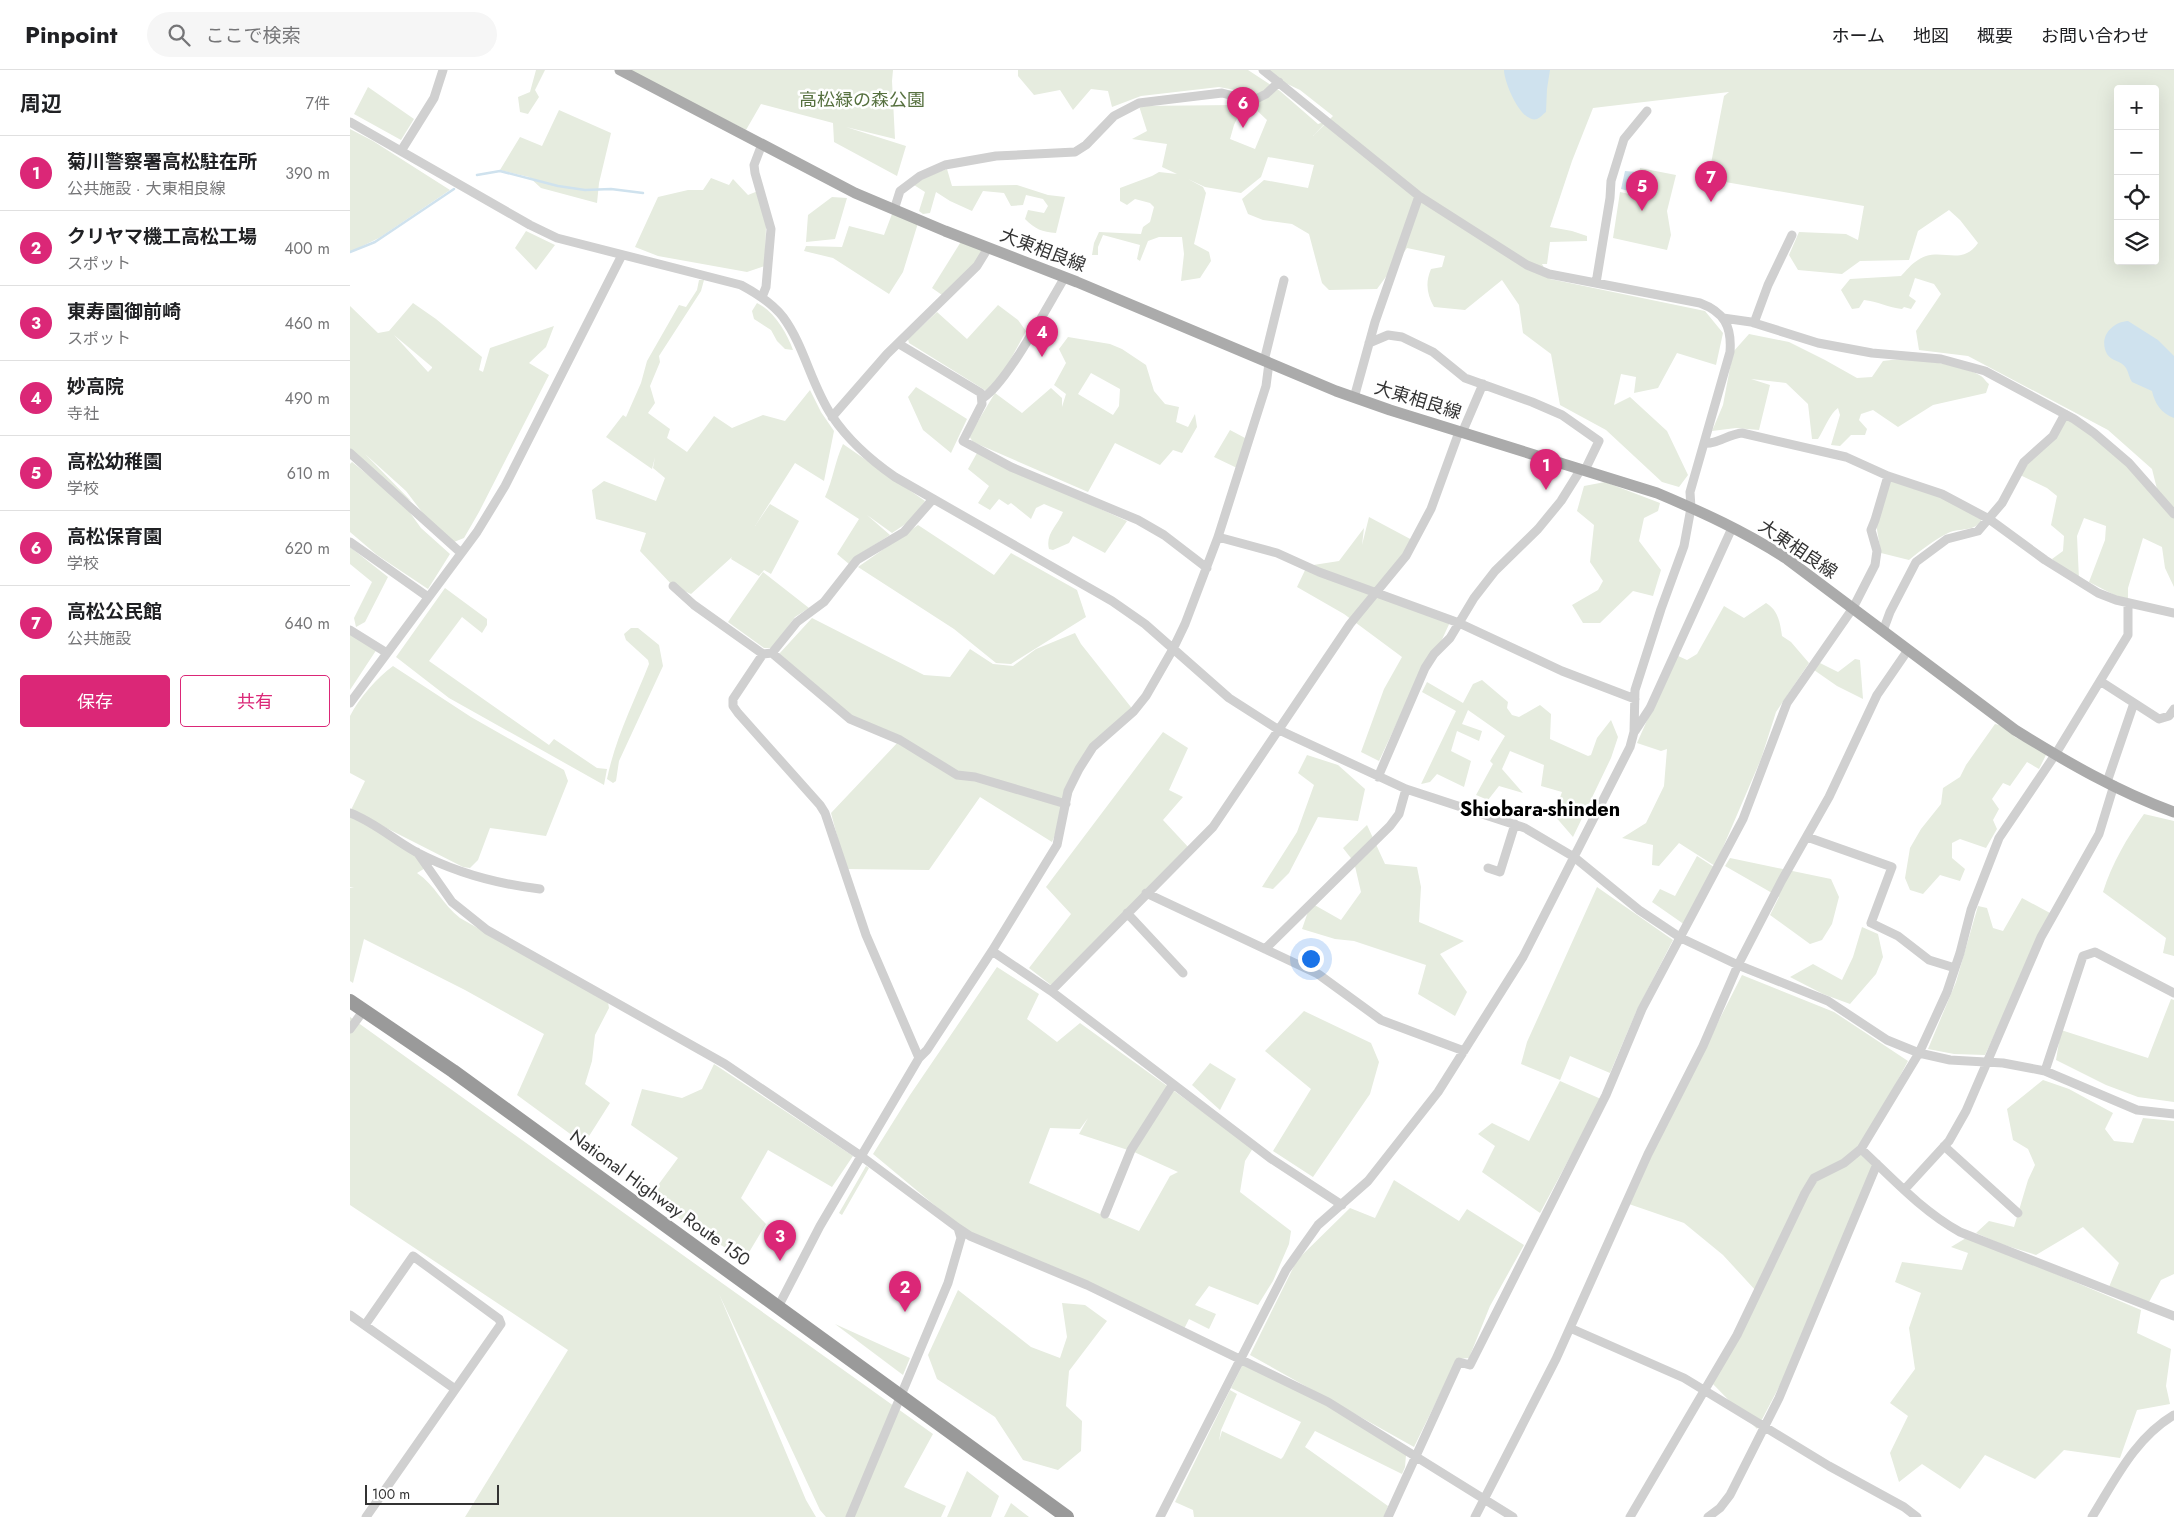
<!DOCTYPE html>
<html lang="ja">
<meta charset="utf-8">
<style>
:root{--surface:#fff;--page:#f6f6f6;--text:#202124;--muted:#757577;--line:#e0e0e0;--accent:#db2777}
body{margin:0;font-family:Jost,"Noto Sans JP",sans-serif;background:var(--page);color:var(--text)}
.controls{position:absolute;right:15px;top:15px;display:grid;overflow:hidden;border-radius:5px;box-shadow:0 5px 20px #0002}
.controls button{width:45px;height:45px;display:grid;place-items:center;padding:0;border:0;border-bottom:1px solid var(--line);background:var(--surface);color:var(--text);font:25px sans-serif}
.scale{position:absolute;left:15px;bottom:12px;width:134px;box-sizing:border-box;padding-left:5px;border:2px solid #333;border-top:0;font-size:14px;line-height:18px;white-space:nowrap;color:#333;-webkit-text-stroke:4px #fff;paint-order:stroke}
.you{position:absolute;left:960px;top:888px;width:18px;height:18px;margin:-12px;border:4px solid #fff;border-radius:50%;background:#1a73e8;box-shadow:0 0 0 8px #1a73e833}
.badge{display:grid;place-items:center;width:32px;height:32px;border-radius:50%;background:var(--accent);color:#fff;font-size:16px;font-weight:700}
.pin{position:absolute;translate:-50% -41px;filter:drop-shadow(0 1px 2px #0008)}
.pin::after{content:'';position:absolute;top:26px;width:18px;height:15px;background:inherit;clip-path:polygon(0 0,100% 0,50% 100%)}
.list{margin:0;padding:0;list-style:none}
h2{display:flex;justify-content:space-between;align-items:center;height:65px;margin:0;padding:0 20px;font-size:21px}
h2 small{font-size:16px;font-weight:400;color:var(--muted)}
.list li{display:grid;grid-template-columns:32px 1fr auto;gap:15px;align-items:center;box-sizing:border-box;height:75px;padding:0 20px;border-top:1px solid var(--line)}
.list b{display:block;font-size:19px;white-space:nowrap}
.list p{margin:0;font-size:16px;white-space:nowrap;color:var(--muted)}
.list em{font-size:16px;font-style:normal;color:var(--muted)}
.actions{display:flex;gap:10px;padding:15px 20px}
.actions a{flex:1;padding:11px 0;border:1px solid var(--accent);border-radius:5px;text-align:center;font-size:18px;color:var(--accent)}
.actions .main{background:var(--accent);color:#fff}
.icon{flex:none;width:28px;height:28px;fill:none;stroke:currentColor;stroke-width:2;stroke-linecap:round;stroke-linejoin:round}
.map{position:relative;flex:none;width:1824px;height:1447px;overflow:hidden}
header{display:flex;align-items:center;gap:30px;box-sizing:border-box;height:70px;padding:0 25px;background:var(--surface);border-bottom:1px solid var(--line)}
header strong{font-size:24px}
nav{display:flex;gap:28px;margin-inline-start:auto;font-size:18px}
.search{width:350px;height:45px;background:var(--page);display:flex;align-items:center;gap:12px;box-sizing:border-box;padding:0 18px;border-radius:28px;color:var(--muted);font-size:19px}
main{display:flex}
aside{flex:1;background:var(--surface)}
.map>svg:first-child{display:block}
.green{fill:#e6ecdf;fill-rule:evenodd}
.water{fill:#cfe2ee}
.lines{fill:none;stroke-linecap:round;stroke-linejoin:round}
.stream{stroke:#cfe2ee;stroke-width:2.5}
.minor{stroke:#d0d0d0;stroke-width:9}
.major{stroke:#ababab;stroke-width:11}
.highway{stroke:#9a9a9a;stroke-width:14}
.labels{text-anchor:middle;stroke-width:5;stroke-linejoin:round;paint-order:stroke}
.park-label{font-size:18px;fill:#56703f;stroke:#fff}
.street-label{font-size:18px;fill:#333;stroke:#fff}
.quarter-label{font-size:20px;font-weight:bold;fill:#000;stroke:#fff}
</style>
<header>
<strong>Pinpoint</strong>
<div class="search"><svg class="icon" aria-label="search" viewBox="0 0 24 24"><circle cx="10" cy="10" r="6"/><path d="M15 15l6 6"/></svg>ここで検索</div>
<nav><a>ホーム</a><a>地図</a><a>概要</a><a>お問い合わせ</a></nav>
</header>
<main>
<aside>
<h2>周辺<small>7件</small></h2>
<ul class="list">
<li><span class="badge">1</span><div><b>菊川警察署高松駐在所</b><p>公共施設 · 大東相良線</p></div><em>390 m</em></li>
<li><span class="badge">2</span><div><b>クリヤマ機工高松工場</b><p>スポット</p></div><em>400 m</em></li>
<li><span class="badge">3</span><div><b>東寿園御前崎</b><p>スポット</p></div><em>460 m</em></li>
<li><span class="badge">4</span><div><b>妙高院</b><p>寺社</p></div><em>490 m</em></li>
<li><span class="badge">5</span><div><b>高松幼稚園</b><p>学校</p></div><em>610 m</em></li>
<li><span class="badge">6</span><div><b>高松保育園</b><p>学校</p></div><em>620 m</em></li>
<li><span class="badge">7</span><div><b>高松公民館</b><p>公共施設</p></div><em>640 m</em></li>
</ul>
<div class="actions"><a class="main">保存</a><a>共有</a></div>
</aside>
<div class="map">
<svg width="1824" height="1447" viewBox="0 0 1824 1447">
<rect width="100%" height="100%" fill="#fff"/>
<!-- green -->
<path class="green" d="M186,0H195L185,20L189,27L178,44L170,42L168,27L180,22Z
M279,0H543L542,11L545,69L496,57L556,76L547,106L484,72L483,53L411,34L396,60Z
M668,0H898L930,21L968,54L977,51L963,66L983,46L950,20L908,0H1824V517L1815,498L1812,477L1793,468L1778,518V532L1739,512L1755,470L1756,456L1734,448L1727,466L1729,509L1702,489L1713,481L1714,466L1701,455L1707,426L1697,418L1668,404L1716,346L1768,385L1809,427L1802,399L1758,360L1618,286L1569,280L1566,261L1591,224L1584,214L1565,208L1559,226L1566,231L1561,239L1554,237L1552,239C1539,238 1527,231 1514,230L1509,238L1502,239L1491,220L1500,209L1551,206C1556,201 1561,194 1568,190C1590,175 1611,198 1628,173L1610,150L1599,140L1568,161L1559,190L1510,191L1492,204L1448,200L1439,185L1449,162L1496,164L1508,170L1514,136L1358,109L1374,26L1379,22L1243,38L1222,91L1200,157L1222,161L1237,166V171L1200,172L1197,194H1192L1200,209L1355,241L1373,263L1366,295L1327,283L1308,318L1284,323L1286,307L1271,304L1264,335L1280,327L1317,361L1338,405L1329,417L1312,412L1256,360L1210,335L1201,284L1173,263L1169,235L1152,210L1115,240L1084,237C1077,224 1075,213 1081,199L1092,197L1095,186L1057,178L1027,219L979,220L972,213L959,164L942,154L913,150L898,144L892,129L914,110L958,118L964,95L918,87L911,107L891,123L855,117L838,109L853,117L856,123L844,174L859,182L861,191L850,208L831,211L834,184L832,167H809L798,171L790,191L787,189L790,175L753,165L748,177V185H742L744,173L749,162L791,164L793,157L800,152L804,137L800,133L785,129L777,135L770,131V118L802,106L809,102L827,104L812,97L817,74L782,69L797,61L789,36L884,35L891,40L884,55L880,69L905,79L917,50L885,20L869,17L791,26L762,37L758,21L741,19L723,40L710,20L684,25L668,6ZM1768,19H1805V191H1768Z
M18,17L64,49L51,70L4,44Z
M209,40L261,63L249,113L247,133L191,118L179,107L150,100L170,67L192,76Z
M0,59L23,71L100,120L29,168L0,182Z
M1290,98L1326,105L1317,141L1321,165L1317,180L1263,168L1270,122L1284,125Z
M597,99L602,116L667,115L698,125L715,127L706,163C692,162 685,159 675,149L678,140L694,143L698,136L693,129L676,125L673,135L661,136L654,123L633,121L622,141L600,131L586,122L580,143L573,144L569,141L575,122L564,115L574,107Z
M361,108L379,115L383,109L398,125L408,121L416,156L415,196L397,202L308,186L285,177L308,127L338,120H353Z
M482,127L497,128L485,169L456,172L458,145Z
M542,144L568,153L553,202L539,224L483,188L454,181L456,176L492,177L499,156L534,165Z
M176,161L205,175L186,200L165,178Z
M612,170L636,180L621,198L592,225L582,218Z
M349,210H354L351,221L309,286L310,292L300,316L305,333L298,343L320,359L317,368L337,382L364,346L382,358L413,345L435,351L460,320L471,342L484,361L474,411L445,393L405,456L420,434L449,451L421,504L414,500L409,506L381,489L382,487L341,524L323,516L290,481L296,463L246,449L242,420L254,411L306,431L315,408L303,398L305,387L302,399L256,367L273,345L276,347L291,313L297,291L329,235L336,237L347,220Z
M63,233L86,249L132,287L129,300L133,302L140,278L204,256L196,277L179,293L199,305L129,442L114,468L104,472L75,446L56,421L15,384L61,431L42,421L0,382V236L28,263L39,261ZM44,265L82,297V298L78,302Z
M407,233C424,241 437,263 443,280L435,279L427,271L421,260L404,249L402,241Z
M648,235L668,250L676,261L657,296L638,322L559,273L558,269L587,242L617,269Z
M1399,264L1439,272L1475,290L1507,308L1522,307L1533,291C1557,287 1609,293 1631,306C1634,308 1636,312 1639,314L1636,323L1583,335L1548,357L1523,340L1511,344L1509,350L1517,359L1515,365H1501L1490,376L1481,375L1490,345L1488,338C1480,343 1474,360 1468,369H1462L1458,334L1436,313L1401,309L1420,315L1409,360L1386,358L1362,361L1373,335L1383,282Z
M718,267L760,274L772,279L796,295L804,321L815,334L829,337L826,352L838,357L845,344L847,357L832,383L823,380L810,395L765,373L738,422L623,372L619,366L645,323L672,343L701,318L712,328V337L716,324L704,315L716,293L709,279ZM741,303L770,319L769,336L763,345L728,324Z
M566,317L617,349L601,383L573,360L558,327Z
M880,360L897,369L887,398L864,387Z
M493,374L575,431L560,451L542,463L517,445L540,465L508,485L499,494L487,484L509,449L475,427C483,410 485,391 493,374Z
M627,383L777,451L755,483L723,466L719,473L703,480L699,479C695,464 708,455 713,442L694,434L686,438L681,449L661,433L658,435L649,429L640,440L628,433L639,416L618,399Z
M2,392L53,433L71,458L100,484L78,519L27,485L0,462V394Z
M1538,406L1590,425L1632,449C1625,463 1610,457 1598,463C1584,470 1571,480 1559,490L1531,483L1526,454Z
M1255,412L1310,433L1308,441L1294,448L1289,471L1311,500L1303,526L1283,521L1250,553H1233L1222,535L1248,520L1253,511L1240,492L1244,455L1227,441L1234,416Z
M1019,447L1064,471L1026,522L1101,550L1089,576L1065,614L1029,691L1011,682L1034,619L1052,587L994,544L947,517L957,496L989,491L1014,458L1012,475Z
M568,455L644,505L661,483L727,520L736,547L661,594L646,593L604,559L508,497Z
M0,477L38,507L15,552L6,557L4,548L22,512L0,494Z
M413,502L459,538L445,547L422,578H414L378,552Z
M95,518L137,549V555L132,563L112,547L79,591L199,675L204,669L247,698L257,699L254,715L99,628L46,587Z
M1416,533C1428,540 1430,552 1432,566L1441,572L1459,593L1426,642L1411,689L1365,796L1329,773L1309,796L1302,795L1303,775L1272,768L1296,753L1314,716L1317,679L1311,681L1287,673L1326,585L1337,590L1347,584L1374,536L1394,548Z
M462,548L574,605L600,607L620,579L643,594L663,596L686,579L725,563L731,574L784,641L738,685L702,772L630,727L579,800L496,799L481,743L550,670L509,653L429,584Z
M281,558H288L309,575L313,596L269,691L266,711L263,713L257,709C265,669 284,632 299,594L298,590L276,570L274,564Z
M0,564L27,579L0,620Z
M1505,589L1510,590L1513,629L1487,616L1464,600L1470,593L1488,602Z
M43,596L121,647L214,700L218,711L196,766L140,758L128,790L120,798L113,797L1,740L15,711L0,703V646C9,628 27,608 43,596Z
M1132,610L1158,632L1157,638L1162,645L1169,647L1190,635L1201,644L1200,669L1238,686L1241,685L1247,668L1261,650L1268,667L1261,688L1223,767L1204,745L1212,722L1191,716L1194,695L1160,681L1152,699L1173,723L1149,716L1138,730L1126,725L1143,694L1140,691L1155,666L1118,640L1112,654L1132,661L1129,671L1107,661L1101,681L1121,691L1114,717L1087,704L1080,712L1071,714L1106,641L1072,622L1077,612L1113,633L1123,614Z
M1645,654L1657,657L1665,667L1685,677L1696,685L1689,699L1677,692L1660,716L1653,713L1642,729L1649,739L1643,750L1647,759L1636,778L1610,769L1602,773V788L1615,799L1610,811L1590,805L1573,824L1560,820L1555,808L1560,778L1571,759L1591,734L1593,718L1610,707L1616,695Z
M813,662L838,678L819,720L833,727L813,750L840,779L701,915L679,898L721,844L696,817Z
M957,685L988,695L1015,719L1008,751L968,747L939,803L923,819L912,817L947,762L964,715L948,703Z
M1794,744L1824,751V886L1813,883L1816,868L1753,822C1762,793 1777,768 1794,744Z
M0,747L9,750L58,779L77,797L67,803C85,815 93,835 110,848L258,932L259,938L245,965L242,991L235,1014L260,1033L234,1074L167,1025L194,964L115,920L14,869L3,913L0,911V818L4,817H0Z
M1017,755L1035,794L1067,797L1071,817L1069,852L1114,871L1090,884L1117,922L1105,946L1068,924L1076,895L1004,871L985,869L952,859L961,833L991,850L1011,822L1004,792L993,778Z
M1347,786L1364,797L1335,855L1302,832L1310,819L1325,826Z
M1380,788L1481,809L1489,827L1482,854L1472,870L1460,874L1420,845L1429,827L1375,796Z
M1247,817L1323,870L1286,942L1260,1003L1220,986L1210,1010L1171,994L1177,972Z
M1672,828L1700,843L1635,985L1604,984L1578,979L1606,912L1628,836L1637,838L1643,858L1653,861Z
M1512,857L1528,864L1533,887L1526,904L1500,934L1473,924L1440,907L1463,894L1492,910L1503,887Z
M647,897L689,924L677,949L707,972L730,953L903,1078L895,1091L890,1122L941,1161L939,1174L923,1211L908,1235L859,1216L845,1235L866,1244L859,1259L839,1249L834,1259L612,1158L523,1084L560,1025ZM738,1048L729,1064L784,1082L828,1102L820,1106L789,1161L679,1113L700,1058L730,1059Z
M1392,905L1484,942L1558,991L1511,1078L1527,1094L1452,1273L1407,1359L1360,1311L1407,1222L1373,1185L1334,1153L1276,1133Z
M1821,929L1824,930V1032L1788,1027L1756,1015L1706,990L1711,960L1798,988Z
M954,941L1021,973L1029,992L1020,1024L963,1107L923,1081L961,1019L915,981Z
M0,947L583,1364L554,1417L596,1436L591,1447H476L470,1440L369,1224L456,1430L466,1447H115L218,1280L0,1135Z
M860,993L886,1009L870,1040L842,1015Z
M364,994L503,1086L482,1117L418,1080L391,1128L416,1154L395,1189L343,1159L300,1126L328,1088L281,1055L292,1019L332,1028L352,1019Z
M1693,1010L1719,1019L1763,1043L1755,1059L1764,1071L1783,1073L1793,1048L1824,1051V1204L1811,1210L1799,1232L1759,1217L1769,1193L1733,1157L1686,1185L1651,1174L1626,1163L1639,1151L1664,1157L1678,1110L1685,1095L1678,1079L1663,1070L1657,1039Z
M1210,1011L1251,1029L1190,1143L1132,1102L1145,1076L1128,1064L1142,1053L1179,1071Z
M516,1096L519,1098L492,1145L489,1143Z
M1044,1110L1109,1151L1117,1139L1174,1175L1140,1236L1119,1288L1107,1289L1064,1377L900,1285L947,1190L1000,1138L1025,1148Z
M1616,1168L1680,1193L1791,1240L1787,1263L1821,1279L1816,1316L1820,1334L1787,1340L1770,1388L1714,1380L1685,1409L1635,1385L1610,1419L1572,1394L1549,1412L1540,1383L1558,1346L1540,1333L1565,1299L1559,1258L1571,1223L1545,1212L1552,1192L1612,1200L1618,1183L1601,1177Z
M608,1220L681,1277L710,1288L717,1267L712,1233L735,1235L757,1251L719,1301L716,1336L732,1351L731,1381L708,1400L673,1390L645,1347L587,1309L578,1285Z
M485,1254L560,1288L553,1305Z
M898,1295L975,1333L1056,1385L1055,1397L1052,1404L965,1361L955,1377L1038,1436L1034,1447H844L843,1440L825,1432L880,1320L887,1324L871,1360L869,1371L872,1361L931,1389L933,1387L951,1352L881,1318L892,1296Z
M617,1401L649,1426L641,1447H597Z
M661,1433L679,1447H654Z"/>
<!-- water -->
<path class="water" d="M1154,0H1200L1197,19L1196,42C1193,44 1190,48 1187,49C1171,54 1154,12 1154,0Z
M1275,101L1287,102L1283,122L1271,119Z
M1778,251L1808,270L1824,286V348C1811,343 1805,334 1802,321L1782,312C1779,308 1779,303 1776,298C1772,291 1761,291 1757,284C1748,267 1762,252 1778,251Z"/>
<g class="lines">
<!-- stream -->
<path class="stream" d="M127,105L150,101L208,116L235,120L261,119L293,123
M0,182L25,172L104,119"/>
<!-- minor -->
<path class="minor" d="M0,52L180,155L207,168L391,215C406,223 422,233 433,247C455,277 461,315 482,346C498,370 522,391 545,407L762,531L795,554L879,628L929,660L1056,719L1175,758L1224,787L1289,840L1331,868L1388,895L1478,931L1537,970L1569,983L1600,990L1653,993L1695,1001L1787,1040L1824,1044
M412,74L404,95L405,103L421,159L416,217L412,227
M51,81L84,28L93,0
M544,140L550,121L570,106L595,95L646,86L725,82L736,75L764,46L789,33L872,23L899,30L906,29L916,24L929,12
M1246,213L1260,128L1261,111L1274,69L1297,41
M1373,248L1401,252L1468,273L1522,283L1591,289L1635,301L1724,349L1744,363L1779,393L1824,444
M1404,253L1418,215L1442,165
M1019,273L1038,265L1052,267L1083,282L1115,308L1182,332L1212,345L1249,371L1235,400
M549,274L631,323L632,334L613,371L661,397L788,450L814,465L857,498
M914,291L934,210
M633,328C657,313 698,235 715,207
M1004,328L1025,252L1069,126
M482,347L537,284L627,196L638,178
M1112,363L1133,314
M1354,373C1365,375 1379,364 1392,363L1496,387L1538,406L1592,424L1639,449L1695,490L1748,523L1766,530L1824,543
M0,383L111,483
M868,467L927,483L969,502L1109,553L1212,601L1285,629
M0,472L78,527
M323,516L344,535L413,584
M0,560L37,583
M1533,561L1540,542L1566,492L1597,469L1628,461L1652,433L1674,392L1703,366L1715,344
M422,583L500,649L550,670L607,705L625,707L716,734
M1750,611L1809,649L1819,646L1824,639
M0,633L127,462L155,416L272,185
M1285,661L1300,638L1382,458
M1028,707L1075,598L1084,584L1100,568L1124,528L1145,501L1188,459L1211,431L1231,399
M1757,712L1784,633
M0,743C24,752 44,770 66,782C104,802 148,814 190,819
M1457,767L1542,797L1521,853L1548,866L1579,890L1605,898
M67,782L102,832L137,860L375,994L511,1086L608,1158L611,1168L598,1213L500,1447
M1138,798L1150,802L1165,754
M796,823L968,904L1031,950L1114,981
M777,843L833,903
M915,879L1040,756L1049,744L1056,719
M642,881L701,921L920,1088L992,1135
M701,921L863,757L1000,554L1056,486L1081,439L1109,362
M0,959L14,940
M569,988L516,865L475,743L470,735L388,643L383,636V629L413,584L422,583L447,552L474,532L507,490L554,462L583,429
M1695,1001L1733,886L1745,882L1824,923
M1594,1076L1668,1143
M1511,1079C1542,1108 1572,1141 1610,1162L1824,1246
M1554,1120L1599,1071L1616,1041L1691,867L1749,764L1764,715
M755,1144L781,1080L823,1014
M608,1158L620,1166L737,1215L978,1332L1163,1447
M428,1237L470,1156L569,988L577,980L642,881L707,775L718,721L729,699L743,677L784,641L796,626L823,579L835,554L868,467L916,316L919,293
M0,1245L105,1319
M15,1255L63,1186L149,1249L151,1254L16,1447
M1220,1258L1334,1308L1479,1396L1554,1437L1567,1447
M810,1447L936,1200L968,1155L1018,1111L1088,1022L1173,887L1280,677L1284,662L1285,620L1311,539L1334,476L1341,438L1340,422L1380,282C1382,256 1374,242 1350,233L1199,204L1177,195L1069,126L913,0
M1038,1447L1109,1292L1120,1295L1256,1025L1292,939L1393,749L1437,633L1503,538L1525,495L1527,481L1521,460L1525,450L1538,406
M1125,1447L1206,1289L1298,1084L1353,976L1388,895L1432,810L1479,727L1527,625L1558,580
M1280,1447L1387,1265L1455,1123L1464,1108L1494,1093L1511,1079L1569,983L1597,922L1610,883L1621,840L1649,768L1705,685L1778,565V534
M1358,1447L1370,1438L1380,1425L1429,1328L1527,1094
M1742,1447C1765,1410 1785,1368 1824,1345"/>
<!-- major -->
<path class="major" d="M270,0L505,123L595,161L727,212L986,321L1040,340L1307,423C1352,442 1396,462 1437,489L1665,660C1715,691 1768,722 1824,742"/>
<!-- highway -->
<path class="highway" d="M0,931L103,1001L717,1447"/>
</g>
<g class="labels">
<!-- park labels -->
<g class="park-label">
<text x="512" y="36">高松緑の森公園</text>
</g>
<!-- street labels -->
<g class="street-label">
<text transform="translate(693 180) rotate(21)" y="6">大東相良線</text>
<text transform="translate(1068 330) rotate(17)" y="6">大東相良線</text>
<text transform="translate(1448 479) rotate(34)" y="6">大東相良線</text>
<text transform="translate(310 1128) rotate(36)" y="6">National Highway Route 150</text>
</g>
<!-- quarter labels -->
<g class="quarter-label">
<text x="1190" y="746">Shiobara-shinden</text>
</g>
</g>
</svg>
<div class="controls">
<button>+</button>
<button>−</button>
<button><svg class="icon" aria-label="locate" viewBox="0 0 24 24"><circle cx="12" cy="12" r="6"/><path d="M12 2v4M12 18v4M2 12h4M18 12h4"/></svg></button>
<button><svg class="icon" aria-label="layers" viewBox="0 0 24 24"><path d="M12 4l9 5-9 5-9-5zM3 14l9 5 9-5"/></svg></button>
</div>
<div class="scale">100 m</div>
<div class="you"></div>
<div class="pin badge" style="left:1196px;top:420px">1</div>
<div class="pin badge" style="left:555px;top:1242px">2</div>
<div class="pin badge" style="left:430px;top:1191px">3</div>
<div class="pin badge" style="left:692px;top:287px">4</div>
<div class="pin badge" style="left:1292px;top:141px">5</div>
<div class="pin badge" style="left:893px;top:58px">6</div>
<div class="pin badge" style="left:1361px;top:132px">7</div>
</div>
</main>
